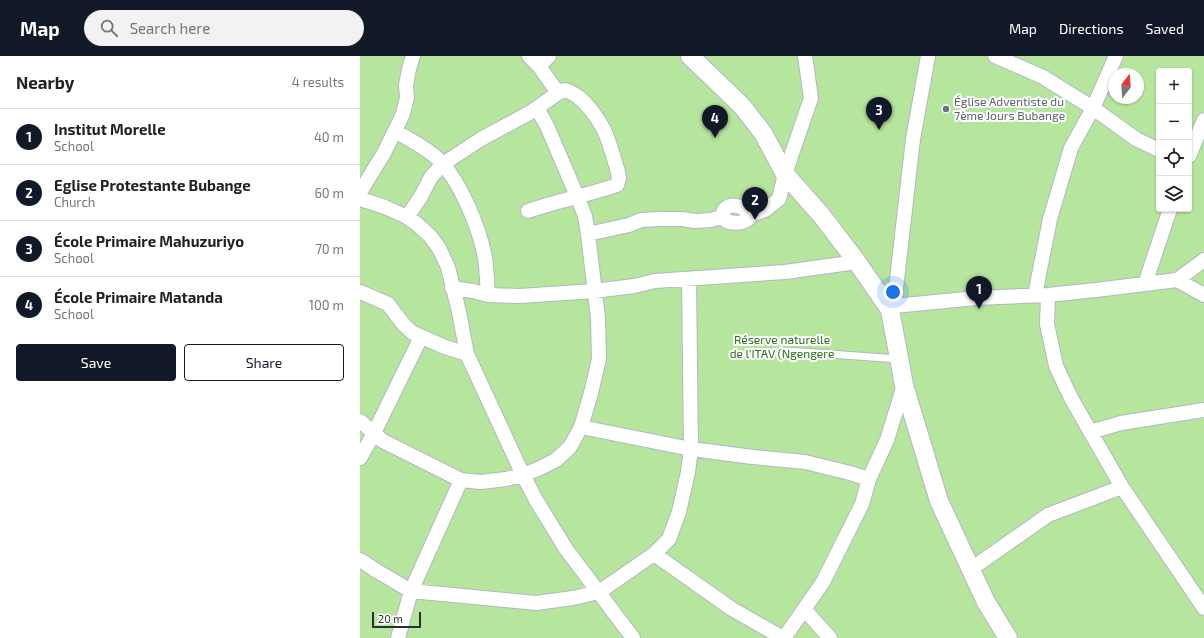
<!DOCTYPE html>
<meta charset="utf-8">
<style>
:root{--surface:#fff;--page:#f2f2f2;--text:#222;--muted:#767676;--line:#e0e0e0;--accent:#111827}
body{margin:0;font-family:"Exo 2",sans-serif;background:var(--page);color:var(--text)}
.controls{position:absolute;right:12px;top:12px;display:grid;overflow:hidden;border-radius:4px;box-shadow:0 1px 3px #0004}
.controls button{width:36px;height:36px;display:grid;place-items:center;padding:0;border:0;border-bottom:1px solid var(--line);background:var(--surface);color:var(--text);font:20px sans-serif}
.compass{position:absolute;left:748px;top:12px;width:36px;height:36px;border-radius:50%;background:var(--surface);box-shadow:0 1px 3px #0004;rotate:17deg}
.scale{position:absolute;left:12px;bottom:10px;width:49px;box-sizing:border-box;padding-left:4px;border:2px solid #2e2e2e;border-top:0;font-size:11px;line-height:14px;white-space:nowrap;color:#2e2e2e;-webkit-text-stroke:3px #fff;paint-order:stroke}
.you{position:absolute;left:533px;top:236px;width:14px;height:14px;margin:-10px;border:3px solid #fff;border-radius:50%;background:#1a73e8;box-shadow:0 0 0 6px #1a73e833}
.badge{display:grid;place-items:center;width:26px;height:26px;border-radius:50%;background:var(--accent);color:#fff;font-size:13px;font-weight:700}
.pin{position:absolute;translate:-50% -33px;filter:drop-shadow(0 1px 2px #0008)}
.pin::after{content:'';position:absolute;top:21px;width:14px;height:12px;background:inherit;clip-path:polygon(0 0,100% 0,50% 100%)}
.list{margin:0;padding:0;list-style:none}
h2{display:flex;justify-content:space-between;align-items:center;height:52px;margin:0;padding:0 16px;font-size:17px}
h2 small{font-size:13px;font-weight:400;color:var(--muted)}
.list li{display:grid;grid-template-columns:26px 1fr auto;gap:12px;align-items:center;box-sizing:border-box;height:56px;padding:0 16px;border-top:1px solid var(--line)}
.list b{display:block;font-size:15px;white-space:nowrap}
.list p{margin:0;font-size:13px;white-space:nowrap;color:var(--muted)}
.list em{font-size:13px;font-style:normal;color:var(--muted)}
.actions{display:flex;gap:8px;padding:12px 16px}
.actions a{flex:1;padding:9px 0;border:1px solid var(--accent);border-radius:4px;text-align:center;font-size:14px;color:var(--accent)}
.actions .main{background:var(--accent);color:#fff}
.icon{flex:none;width:22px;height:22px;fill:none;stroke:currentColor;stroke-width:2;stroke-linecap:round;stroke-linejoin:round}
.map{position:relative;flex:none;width:844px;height:582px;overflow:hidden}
header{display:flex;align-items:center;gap:24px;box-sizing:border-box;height:56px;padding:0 20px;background:var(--accent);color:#fff}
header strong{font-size:19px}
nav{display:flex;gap:22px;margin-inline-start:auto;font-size:14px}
.search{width:280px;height:36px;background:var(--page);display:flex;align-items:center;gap:10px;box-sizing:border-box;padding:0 14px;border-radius:22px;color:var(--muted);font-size:15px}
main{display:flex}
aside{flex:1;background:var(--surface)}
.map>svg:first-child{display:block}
.green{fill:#b6e59e;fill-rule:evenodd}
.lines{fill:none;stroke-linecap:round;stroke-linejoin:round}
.service-casing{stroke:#b4b7c1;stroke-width:9}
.minor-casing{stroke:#b4b7c1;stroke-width:16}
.tertiary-casing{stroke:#b4b7c1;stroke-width:20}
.service{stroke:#fff;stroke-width:7}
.minor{stroke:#fff;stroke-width:14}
.tertiary{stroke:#fff;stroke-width:18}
.worship-dot{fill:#6b7280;stroke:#fff;stroke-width:1.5}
.labels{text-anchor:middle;stroke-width:4;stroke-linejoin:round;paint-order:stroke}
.worship-label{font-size:12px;fill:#5b616d;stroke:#fff;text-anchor:start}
.park-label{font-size:12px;fill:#2c6e1b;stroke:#fff}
</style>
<header>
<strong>Map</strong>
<div class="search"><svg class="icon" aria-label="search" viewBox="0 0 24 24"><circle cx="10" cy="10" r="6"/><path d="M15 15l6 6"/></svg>Search here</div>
<nav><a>Map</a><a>Directions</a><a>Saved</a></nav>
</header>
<main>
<aside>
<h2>Nearby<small>4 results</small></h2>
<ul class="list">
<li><span class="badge">1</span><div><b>Institut Morelle</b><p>School</p></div><em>40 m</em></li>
<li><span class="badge">2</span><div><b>Eglise Protestante Bubange</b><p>Church</p></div><em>60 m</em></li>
<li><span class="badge">3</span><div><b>École Primaire Mahuzuriyo</b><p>School</p></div><em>70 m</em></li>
<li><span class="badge">4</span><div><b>École Primaire Matanda</b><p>School</p></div><em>100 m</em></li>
</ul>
<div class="actions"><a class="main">Save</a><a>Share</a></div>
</aside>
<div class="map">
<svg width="844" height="582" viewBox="0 0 844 582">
<rect width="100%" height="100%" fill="#efe9e1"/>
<!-- green -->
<path class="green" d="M0,0H844V582H0ZM799,15H829V153H799ZM754,18H778V42H754Z"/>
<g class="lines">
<!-- service casing -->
<g class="service-casing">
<path id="service" d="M427,295L539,303"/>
</g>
<!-- minor casing -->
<g class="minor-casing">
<path id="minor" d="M169,0L179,10L198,37
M635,0L683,21L733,52L776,83L799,94
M179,10L189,0
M35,75C50,84 66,91 78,103C100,124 120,173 125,202C127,214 127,227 128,239
M829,100L844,64
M0,136L24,97L43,58L47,41L46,29L49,13L53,0
M0,143L25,151L47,161L57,168L70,180L79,192L88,211L99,256L107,298L163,419L176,444L206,493L273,582
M47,161L60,142L71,121L83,108L121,83L171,56L198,37L205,34C222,39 236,59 244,74C250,87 254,103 258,116L259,122L257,129C228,139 197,145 168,155
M362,161C368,169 387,169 391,159L405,154L419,143L425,118L451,42L445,0
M362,161L364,154C371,145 384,151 391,159
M228,178L269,169L281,164L300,163H322L335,165L351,164L362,161
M817,224L844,239
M785,228L810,153
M92,232L113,235L128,239L160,240L234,235L274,230L295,225L425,216L497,206
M0,236L28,248L44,269L53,277L85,291L107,298
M675,239L690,163L711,92L733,52L756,0
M688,239L687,268L696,310L711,342L762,431L844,552
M534,250L616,242L688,239L736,234L817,224L844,204
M530,254L534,250L553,83L568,0
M0,365L23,385L101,424L121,426L146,423L163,419L178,413L196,404L210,391L221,371L231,337L239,303L238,262L228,178L225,160L217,140L187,70L177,52
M221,371L331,393L393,401L445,406L490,417L509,423
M730,376L761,367L844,354
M0,402L14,377L61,281
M294,498L372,553L423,582
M0,504L17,515L51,535L176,547L213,542L239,536L294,498L309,483L319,456L328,416L331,393L329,223
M611,513L688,459L762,431
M444,553L470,582
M38,582L51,535L101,424
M424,582L463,526L502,448L509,423L527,384L544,329"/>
</g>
<!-- tertiary casing -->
<g class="tertiary-casing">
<path id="tertiary" d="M330,0L382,50L403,77L425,118L462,160L497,206L530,254L544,329L579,445L626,546L648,582"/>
</g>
<!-- service -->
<use href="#service" class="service"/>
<!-- minor -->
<use href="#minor" class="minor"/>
<!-- tertiary -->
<use href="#tertiary" class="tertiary"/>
</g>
<!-- markers -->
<circle class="worship-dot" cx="586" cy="53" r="4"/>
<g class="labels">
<!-- worship labels -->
<g class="worship-label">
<text x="594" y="50">Église Adventiste du<tspan x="594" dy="14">7ème Jours Bubange</tspan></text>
</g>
<!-- park labels -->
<g class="park-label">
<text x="422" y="288">Réserve naturelle<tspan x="422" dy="14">de l'ITAV (Ngengere</tspan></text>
</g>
</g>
</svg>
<div class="controls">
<button>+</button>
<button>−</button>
<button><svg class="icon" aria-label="locate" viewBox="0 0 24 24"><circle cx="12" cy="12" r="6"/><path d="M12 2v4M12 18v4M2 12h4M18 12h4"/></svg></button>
<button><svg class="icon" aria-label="layers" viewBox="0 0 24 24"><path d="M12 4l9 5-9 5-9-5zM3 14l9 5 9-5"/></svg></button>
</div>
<svg class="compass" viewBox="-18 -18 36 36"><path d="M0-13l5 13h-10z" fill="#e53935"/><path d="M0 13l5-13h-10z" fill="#767676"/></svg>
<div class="scale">20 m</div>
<div class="you"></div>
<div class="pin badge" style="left:619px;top:253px">1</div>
<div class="pin badge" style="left:395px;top:164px">2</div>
<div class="pin badge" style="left:519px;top:74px">3</div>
<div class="pin badge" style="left:355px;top:82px">4</div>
</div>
</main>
